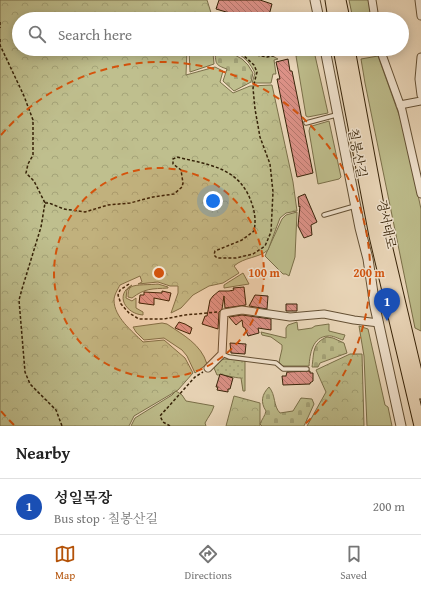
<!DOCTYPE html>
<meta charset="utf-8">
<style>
:root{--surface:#fff;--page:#f2f2f2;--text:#222;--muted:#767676;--line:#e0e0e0;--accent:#b45309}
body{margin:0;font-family:"Gentium Book Plus","Noto Serif KR",serif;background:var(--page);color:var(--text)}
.you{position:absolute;left:213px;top:201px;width:14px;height:14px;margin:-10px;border:3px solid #fff;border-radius:50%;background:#1a73e8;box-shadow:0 0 0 6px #1a73e833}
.badge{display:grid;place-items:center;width:26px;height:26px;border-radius:50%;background:var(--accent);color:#fff;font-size:13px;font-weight:700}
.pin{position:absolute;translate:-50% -33px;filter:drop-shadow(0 1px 2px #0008)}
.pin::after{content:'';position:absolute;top:21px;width:14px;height:12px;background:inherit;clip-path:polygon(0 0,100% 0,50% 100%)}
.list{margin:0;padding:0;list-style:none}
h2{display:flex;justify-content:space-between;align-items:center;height:52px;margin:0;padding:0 16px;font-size:17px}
h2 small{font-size:13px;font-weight:400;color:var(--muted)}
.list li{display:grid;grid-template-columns:26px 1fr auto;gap:12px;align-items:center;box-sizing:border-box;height:56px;padding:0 16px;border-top:1px solid var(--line)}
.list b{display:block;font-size:15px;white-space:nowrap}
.list p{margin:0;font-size:13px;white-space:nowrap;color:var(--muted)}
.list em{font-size:13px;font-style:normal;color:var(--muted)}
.icon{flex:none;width:22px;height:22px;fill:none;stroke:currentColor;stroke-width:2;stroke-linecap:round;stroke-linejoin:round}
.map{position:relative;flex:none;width:421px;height:426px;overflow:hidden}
.search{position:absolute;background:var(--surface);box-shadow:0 2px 10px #0003;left:12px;right:12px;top:12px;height:44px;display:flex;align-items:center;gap:10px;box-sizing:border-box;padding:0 14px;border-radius:22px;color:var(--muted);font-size:15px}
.sheet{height:108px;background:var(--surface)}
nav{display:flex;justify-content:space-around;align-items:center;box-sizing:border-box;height:56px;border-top:1px solid var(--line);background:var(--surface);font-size:11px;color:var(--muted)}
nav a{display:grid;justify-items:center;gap:2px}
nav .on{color:var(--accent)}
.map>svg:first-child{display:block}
.green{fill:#bfbf8e;stroke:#7a704a}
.forest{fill:url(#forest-crowns);stroke:#7a704a}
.cemetery{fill:url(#cemetery-stones);stroke:#7a704a}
.garden{fill:url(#garden-dots);stroke:#7a704a}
.building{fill:url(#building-back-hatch);stroke:#342107}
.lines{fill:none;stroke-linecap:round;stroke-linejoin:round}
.service-casing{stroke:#635035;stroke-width:5.5}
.minor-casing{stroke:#635035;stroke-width:9}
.tertiary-casing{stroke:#635035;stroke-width:11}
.primary-casing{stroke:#342107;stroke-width:13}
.path{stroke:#342107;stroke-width:1.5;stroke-dasharray:3 2;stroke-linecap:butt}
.service{stroke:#f5e8d5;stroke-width:3.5}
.minor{stroke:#f5e8d5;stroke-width:7}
.tertiary{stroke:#f5e8d5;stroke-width:9}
.primary{stroke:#efdcbf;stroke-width:11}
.ring{fill:none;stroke:#d6530c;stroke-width:2;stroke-dasharray:7 5}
.labels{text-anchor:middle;stroke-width:3;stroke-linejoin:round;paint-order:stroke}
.street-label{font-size:13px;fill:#342107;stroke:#f5e8d5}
.centre{fill:#d6530c;stroke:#f5e8d5;stroke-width:2}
.ring-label{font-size:12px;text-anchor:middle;font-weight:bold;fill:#d6530c;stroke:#f5e8d5;stroke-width:3;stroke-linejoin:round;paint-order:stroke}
</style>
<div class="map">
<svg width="421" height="426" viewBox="0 0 421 426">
<defs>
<pattern id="forest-crowns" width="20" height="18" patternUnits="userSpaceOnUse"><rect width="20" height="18" fill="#bfbf8e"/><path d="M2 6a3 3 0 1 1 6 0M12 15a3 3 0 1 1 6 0" fill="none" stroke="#a5a479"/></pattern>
<pattern id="cemetery-stones" width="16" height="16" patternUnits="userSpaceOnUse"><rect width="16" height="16" fill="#bfbf8e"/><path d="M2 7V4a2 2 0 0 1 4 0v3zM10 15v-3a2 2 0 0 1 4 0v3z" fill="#a5a479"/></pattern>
<pattern id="garden-dots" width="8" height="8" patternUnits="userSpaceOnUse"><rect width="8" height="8" fill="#bfbf8e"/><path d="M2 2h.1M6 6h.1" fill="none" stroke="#a5a479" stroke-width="1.8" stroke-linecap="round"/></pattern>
<pattern id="building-back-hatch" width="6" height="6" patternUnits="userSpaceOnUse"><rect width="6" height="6" fill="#df938a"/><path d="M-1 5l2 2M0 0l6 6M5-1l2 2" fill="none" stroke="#b6786f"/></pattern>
</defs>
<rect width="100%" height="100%" fill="#efdcbf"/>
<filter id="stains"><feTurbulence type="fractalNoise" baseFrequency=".005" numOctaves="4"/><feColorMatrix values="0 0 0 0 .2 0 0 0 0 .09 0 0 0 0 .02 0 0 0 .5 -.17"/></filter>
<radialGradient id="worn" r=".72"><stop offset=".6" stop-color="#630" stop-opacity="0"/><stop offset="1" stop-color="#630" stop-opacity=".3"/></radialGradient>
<!-- green -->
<path class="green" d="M349,0H370L372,19H353Z
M189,49H197L199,51L206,54L212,49H259L278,59L274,60L276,74H273L271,83H252L255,73C245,53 235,51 215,51L213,53L214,64L190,72Z
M314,51L328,113L308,117L306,116L296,56Z
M378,56L403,126L421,209V331L415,328L365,83L361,59Z
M329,121L341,177L339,179L318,184L309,131L310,127L312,126Z
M297,212L295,257L289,276L286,274H283L265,256L282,219L286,215Z
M243,273L249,284L224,288V285Z
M132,285L127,290L126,298L132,301L136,298V308L143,312V315C126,314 114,295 132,285Z
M297,322L298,330L312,328L315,326L329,324V331L345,335L343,340C339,339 332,335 328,336C312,337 310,354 309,366H283L279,362L282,349V345L271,337L262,335L261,332L286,338V328L288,325Z
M162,323L167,324C183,335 201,344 207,364L195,373L187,356L182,350L164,338L144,340L136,332L133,327Z
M359,326L368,329L385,405L388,407L392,426H367L364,356Z
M176,391L182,395L186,401L214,406C212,413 208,417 205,423L206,426H131L135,418L172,395Z"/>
<!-- forest -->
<path class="forest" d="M0,0H207L212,16L198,17L194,19H19V49H187L186,75L215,67L223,71L220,82L233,93L250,86L272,85L293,182L297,211L286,213L280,218L268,250C259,258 244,257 234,266L239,273L223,283L209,286L193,295L181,308L171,313L178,293V286H170L158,282L138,284L142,282L140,276L120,285C118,289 114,295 114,300C114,317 132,331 143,342L164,340L185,358L193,373L178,390L134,416L129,426H0Z
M158,284L168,287V288C152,289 145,288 132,298L128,297C128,294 128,289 131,287C135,284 152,285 158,284Z
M350,354H362L364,426H307L326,392L316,370Z
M234,396L260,403V426H226Z"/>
<!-- cemetery -->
<path class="cemetery" d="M215,52L233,54L242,59L248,65L253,73L251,82L234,91L223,81L227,69C215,65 216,64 215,52Z
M327,337L333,338L344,343L347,353L320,363L318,367H312C314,353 312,343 327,337Z
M269,387C276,395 273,406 280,413L293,411L301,398L312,399L314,404L304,426H262L260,424C262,419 265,416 266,411C260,402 262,394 269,387Z"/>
<!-- garden -->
<path class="garden" d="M224,359L245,360V391H243L241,378C234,378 224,374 217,375L214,368L219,361Z"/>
<!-- building -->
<path class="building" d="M219,0H260L272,4L268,19H250L216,9Z
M288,59L290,71H292L313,173L297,177L277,79H280L276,62Z
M305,194L317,222L311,225L312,235L304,238L298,226L300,206L299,207L298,197Z
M244,287L246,305L225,308L224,296L222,309L219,312L218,329L202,324L205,316H207L210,300L213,296L219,291H229L234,290L233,288Z
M162,291L171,293L169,301L154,298V305L139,303L140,295H144V292L162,293Z
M255,295L268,296L267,309L249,306Z
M286,304H297V311H286Z
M242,315L271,319V330L258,328L259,333L248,336L245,328L243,327L242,320L236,325L229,317Z
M179,322L185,324L192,328L190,334L175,328Z
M230,343L246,344L245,354L231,353Z
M310,371V373H313V381L310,383V384L283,385L282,376H286L287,372Z
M220,374L233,378L230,389H228V392L217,390L218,387H216Z"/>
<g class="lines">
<!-- service casing -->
<g class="service-casing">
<path id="service" d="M306,123L336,115
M324,215L355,206
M222,354L229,357L276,363L283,369H307"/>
</g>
<!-- minor casing -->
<g class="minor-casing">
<path id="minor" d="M372,0L375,19
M419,0L421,16
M380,49L402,110L421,194
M421,57L419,79L421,95
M400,105L421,101
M208,368L222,354L224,313L242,310L290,317L324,314L354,320L379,323"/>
</g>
<!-- tertiary casing -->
<g class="tertiary-casing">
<path id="tertiary" d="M315,0L319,19
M325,49L360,228L368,259L375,307L401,426"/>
</g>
<!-- primary casing -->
<g class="primary-casing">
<path id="primary" d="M331,0L334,19
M340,0L344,19
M339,49L375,236L420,426
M349,49L383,232L421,393"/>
</g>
<!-- path -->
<path class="path" d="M0,22V28
M0,39V45L24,96L33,120V155L28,164L26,173L34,181L45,203L41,227L22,289L19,300L25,372L30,384L56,410L62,426
M45,203H49L64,209L85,212L108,205L130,203L153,197L174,194L182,187L183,183L181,170L173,164V159L177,157C209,165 240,167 252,204C255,213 256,221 254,231L242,240L215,251L214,255L217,258H236L253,254L265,246L271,232L273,192L270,164L260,137L255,109L253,88L257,72L254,65L243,55L245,53L267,57L310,49
M129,284L120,290L118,295L121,304L129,313L139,319H164L185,315L218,312
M170,426L163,422L160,416L195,377L203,372"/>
<!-- service -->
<use href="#service" class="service"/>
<!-- minor -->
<use href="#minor" class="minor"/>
<!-- tertiary -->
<use href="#tertiary" class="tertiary"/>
<!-- primary -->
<use href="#primary" class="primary"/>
</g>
<!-- distance rings -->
<circle cx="159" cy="273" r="105" fill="#d6530c" fill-opacity=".12"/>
<g class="ring">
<circle cx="159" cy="273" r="105"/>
<path d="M14 425A210 210 0 0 1 1 411M1 135A210 210 0 1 1 304 425"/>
</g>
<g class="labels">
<!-- street labels -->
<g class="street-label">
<text transform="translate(358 153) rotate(79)" y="5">칠봉산길</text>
<text transform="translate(387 224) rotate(78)" y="5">경서대로</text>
</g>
</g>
<circle cx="159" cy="273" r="6" class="centre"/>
<g class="ring-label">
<text x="264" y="277">100 m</text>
<text x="369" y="277">200 m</text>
</g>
<rect width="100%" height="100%" filter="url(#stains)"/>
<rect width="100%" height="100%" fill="url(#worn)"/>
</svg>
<div class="you"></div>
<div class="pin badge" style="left:387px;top:321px;background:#1a4fb4">1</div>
<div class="search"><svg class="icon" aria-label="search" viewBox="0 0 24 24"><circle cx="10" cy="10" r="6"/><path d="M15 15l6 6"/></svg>Search here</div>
</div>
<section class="sheet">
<h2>Nearby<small></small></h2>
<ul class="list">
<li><span class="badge" style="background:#1a4fb4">1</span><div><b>성일목장</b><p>Bus stop · 칠봉산길</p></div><em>200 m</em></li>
</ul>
</section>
<nav>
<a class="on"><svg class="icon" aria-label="map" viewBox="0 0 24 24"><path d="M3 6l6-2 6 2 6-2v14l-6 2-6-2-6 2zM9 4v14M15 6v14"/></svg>Map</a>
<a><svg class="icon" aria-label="directions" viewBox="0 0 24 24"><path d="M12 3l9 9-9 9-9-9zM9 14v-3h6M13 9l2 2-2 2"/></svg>Directions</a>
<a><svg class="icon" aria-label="saved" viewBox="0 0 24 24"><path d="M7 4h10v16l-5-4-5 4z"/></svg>Saved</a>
</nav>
